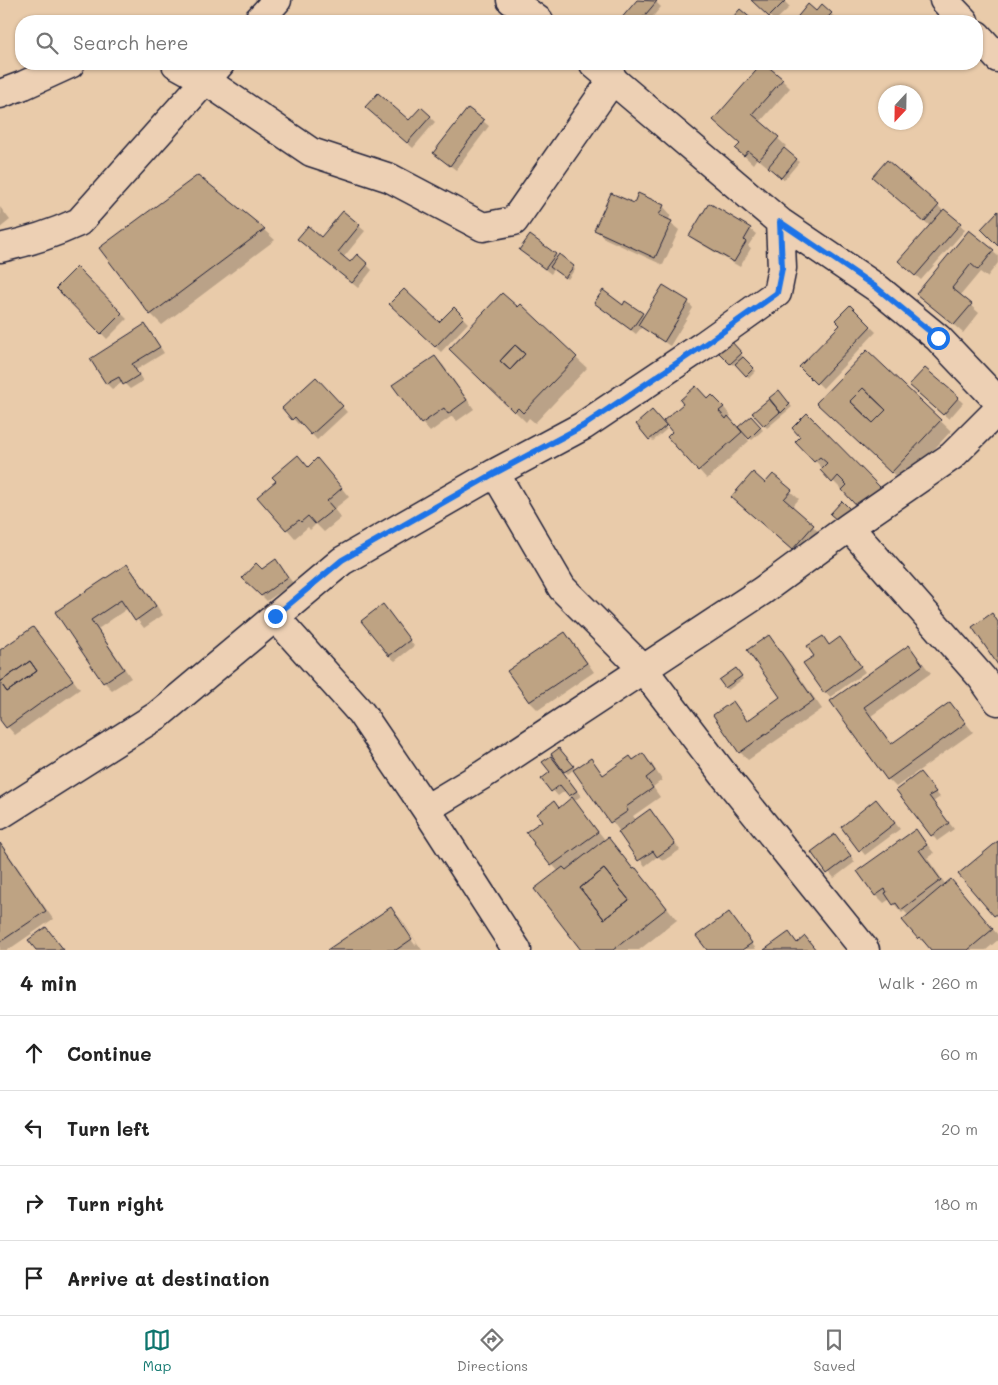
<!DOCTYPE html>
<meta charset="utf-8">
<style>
:root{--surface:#fff;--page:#f2f2f2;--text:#222;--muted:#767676;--line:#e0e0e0;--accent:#0f766e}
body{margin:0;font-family:Mali,sans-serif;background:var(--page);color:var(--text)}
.compass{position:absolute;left:878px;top:85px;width:45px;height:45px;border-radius:50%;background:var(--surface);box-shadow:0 1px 4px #0004;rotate:202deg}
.stop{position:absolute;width:15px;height:15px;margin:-11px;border:4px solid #1a73e8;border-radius:50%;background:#fff}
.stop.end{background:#1a73e8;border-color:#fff;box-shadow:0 1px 5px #0008}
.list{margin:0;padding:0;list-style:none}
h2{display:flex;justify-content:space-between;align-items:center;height:65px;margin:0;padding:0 20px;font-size:21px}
h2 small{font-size:16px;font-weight:400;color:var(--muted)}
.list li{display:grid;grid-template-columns:32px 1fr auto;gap:15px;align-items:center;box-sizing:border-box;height:75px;padding:0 20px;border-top:1px solid var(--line)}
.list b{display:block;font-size:19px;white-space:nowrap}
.list em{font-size:16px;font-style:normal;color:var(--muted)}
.icon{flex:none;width:28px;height:28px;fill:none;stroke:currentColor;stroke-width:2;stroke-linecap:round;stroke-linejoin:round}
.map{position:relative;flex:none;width:998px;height:950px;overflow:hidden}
.search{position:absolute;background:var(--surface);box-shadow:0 1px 4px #0004;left:15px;right:15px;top:15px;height:55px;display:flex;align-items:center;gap:12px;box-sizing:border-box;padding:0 18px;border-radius:20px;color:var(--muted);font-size:19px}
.sheet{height:365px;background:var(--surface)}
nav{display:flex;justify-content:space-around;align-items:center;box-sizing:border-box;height:70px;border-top:1px solid var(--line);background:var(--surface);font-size:14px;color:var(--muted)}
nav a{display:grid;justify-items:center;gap:2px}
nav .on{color:var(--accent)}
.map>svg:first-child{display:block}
.shadow{fill:#0003;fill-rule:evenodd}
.building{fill:#bea383;stroke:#22223b;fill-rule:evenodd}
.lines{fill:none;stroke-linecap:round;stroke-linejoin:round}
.minor-casing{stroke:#22223b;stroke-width:31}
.minor{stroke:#edd0b4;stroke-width:28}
.route{stroke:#1a73e8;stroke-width:6}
</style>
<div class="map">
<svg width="998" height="950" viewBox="0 0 998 950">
<rect width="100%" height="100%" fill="#e9cbaa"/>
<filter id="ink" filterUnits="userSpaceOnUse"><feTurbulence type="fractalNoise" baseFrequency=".02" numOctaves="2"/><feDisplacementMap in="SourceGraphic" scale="10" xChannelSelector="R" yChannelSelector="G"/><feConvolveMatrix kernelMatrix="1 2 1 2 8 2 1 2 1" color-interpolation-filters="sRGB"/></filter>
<g filter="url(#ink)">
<!-- shadow -->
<path class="shadow" d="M639,0H654L661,7L649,21H621Z
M752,0H783L790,7L775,21Z
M808,6L816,13L831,14L836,19L834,21H795Z
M782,80L790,88L760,122L786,146L783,149L799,162L784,180L757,158L753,164L737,149L741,144L723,129Z
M468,109L489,126L456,170L440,158Z
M372,112L410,122L430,117L435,122L413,148Z
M198,177L264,230L275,240L162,325L151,314Z
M879,182L938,206L965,230L921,280L905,266L930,226Z
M663,206L671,215L668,221L679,230L663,265L604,238L596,230Z
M0,207L10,220L0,228Z
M343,213L365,231L343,258L351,264L367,265L372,270L358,288L304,244L322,238Z
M750,229L756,234L748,246L751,248L740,267L696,241L691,236Z
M969,232L998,256V263L987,277L980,272L960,296L979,313L963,333L918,294Z
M530,237L575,269L568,279L554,269L551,274L520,250Z
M77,269L127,319L107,339L58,288Z
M688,302L693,308L670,346L642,327L636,334L595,303L623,306L642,314L645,317Z
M391,304L439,324L454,309L468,323L441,352Z
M850,307L876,332L823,388L801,367L842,325Z
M145,326L150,331L164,353L136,370L143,381L130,389L123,382L112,389L107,384L91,359Z
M730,342L756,371L749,378L736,363L733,365L720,352Z
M451,349L576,358L587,368L535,423L529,418L526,422Z
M867,351L951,431L903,483L829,414Z
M435,357L443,365L474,409L457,421L452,416L430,432L422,423Z
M316,378L347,412L317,440L301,422L298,424L283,408Z
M916,391L958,398L963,403L949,419Z
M779,392L792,407L767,428L754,413Z
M708,400L721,404L731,416L728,418L739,429L751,418L763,430L752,440L747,435L746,437L749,441L707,479L699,470Z
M652,412L667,429L653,441L638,424Z
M807,415L869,517L822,470L823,469L797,442L802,437Z
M308,468H325L349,497L334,509L341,518L324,532L316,524L310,530L308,527L295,538L259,497L278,481Z
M773,476L799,499L792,507L821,534L800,557L732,497L765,485Z
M276,561L293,583L267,601L244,578L262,570Z
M127,566L135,574L163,615L144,628L128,608L98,629L131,678L112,690L104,682L57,613Z
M388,611L414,646L395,661L389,656Z
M33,628L41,637L80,689L15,735L0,718V652Z
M565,633L573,642L594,672L538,710L530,702L509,671Z
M768,637L777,645L822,709L748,760L740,752L733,703L748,721L782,697Z
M822,637L830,646L845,644L865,672L830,697L825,692L815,656Z
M909,647L931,673L871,716L893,745L950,703L973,732L896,787L888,779L832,702Z
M738,671L743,679L728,690L726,687Z
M562,752L576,770L591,759L604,776L643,755L651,763L662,780L653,787L660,797L633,816L636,820L650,810L680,850L663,861L658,856L645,866L574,769L568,774L561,768L560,769L581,796L574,801L606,841L608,839L635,870L646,880L677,920L639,950H583L559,872L535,845L543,821L554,802L560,808L572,798L566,790L558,796L543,779L552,772L551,758L560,767L561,766Z
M920,773L940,797L933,802L954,829L937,841L898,790Z
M882,806L900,829L865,855L842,827Z
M916,831L934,853L927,858L946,885L951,881L998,935V940L986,950H933L919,938L909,916L904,911L902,913L890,899L884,903L876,895Z
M840,841L855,862L834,878L813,852Z
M0,844L5,849L53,919L8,950H0Z
M390,908L401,919L422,950H330ZM397,919H400L417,943L415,945Z
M734,919L756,949L708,950Z"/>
<!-- building -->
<path class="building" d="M637,0L657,1L640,21H619Z
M751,0H785V1L769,17Z
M808,4L816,11L822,4L832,13L826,19L828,21H794Z
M740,9L754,21H736L732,18Z
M762,64H765L783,79L752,114L779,137L759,160L748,151L744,156L735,149L740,144L713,120Z
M378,93L409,120L421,107L431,116L407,143L365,107Z
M468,108L484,120L450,166L433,153Z
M784,148L797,159L781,178L768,167Z
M887,160L939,205L924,222L872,177Z
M198,175L265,229L150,315L99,248Z
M611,193L634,203L638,193L664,205L659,215L672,221L655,258L594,230Z
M709,203L751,228L744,240L746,242L734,262L689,236Z
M944,209L961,223L915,276L898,261Z
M343,211L360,225L338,252L350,262L357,254L368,264L352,283L297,239L308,226L321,237Z
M998,211V246L981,229Z
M969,230L994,250L978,270L971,264L952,288L972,304L954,325L916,294Z
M530,235L556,254L545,269L519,250Z
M559,254L574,266L565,278L550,267Z
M77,267L122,313L101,334L56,288Z
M663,285L689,301L664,342L638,325Z
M404,289L439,322L454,307L464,317L435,347L389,304Z
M603,290L623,305L625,301L643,313L631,330L594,303Z
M502,293L518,307L521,304L577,357L523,413L518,408L514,412L449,349ZM515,345L525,354L510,370L500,361Z
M850,305L871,326L816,384L799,367L840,325L835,320Z
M145,324L160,347L132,364L139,375L123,385L119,377L106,384L90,359Z
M730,340L742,353L730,364L718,352Z
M515,345L525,354L510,370L500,361Z
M867,350L941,420L891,473L816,403ZM863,388L886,410L873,423L850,401Z
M435,356L467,400L448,414L444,408L421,424L392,385Z
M743,357L754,368L746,376L735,364Z
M925,368L959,397L943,415L909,385Z
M316,377L343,406L311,435L295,417L292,420L282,408Z
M696,386L708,399L712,395L724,407L719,411L726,419L728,416L742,432L698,471L667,437L672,432L663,421L683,404L680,400Z
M863,388L886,410L873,423L850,401Z
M779,390L790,404L781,413L769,398Z
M769,399L780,412L764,426L752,413Z
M652,410L666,426L649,440L636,424Z
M807,413L882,489L860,510L842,490L847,485L838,476L832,483L820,470L827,463L820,457L814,462L795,442L800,437L792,428Z
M751,416L761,427L749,439L738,427Z
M298,455L308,467L317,458L342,488L327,501L334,509L315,524L308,516L301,522L299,520L286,530L257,497L276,481L272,477Z
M753,472L765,483L773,474L792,490L784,499L814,525L792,550L731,497Z
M842,501L850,509L838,521L830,514Z
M276,559L288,577L261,596L242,578L256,563L262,569Z
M127,564L156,606L135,621L121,600L91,620L124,669L103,683L55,612Z
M383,604L410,640L389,656L361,621Z
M992,613L998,622V665L972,627Z
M33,627L73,680L6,728L0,720V650ZM30,661L37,671L7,692L0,682Z
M565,632L587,663L529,702L507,671Z
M769,635L814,700L739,753L713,715L733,701L747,721L780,697L747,650Z
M823,636L829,645L840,637L861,666L824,693L803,663L814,656L807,646Z
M909,645L923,665L864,707L891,744L950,702L966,723L887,780L830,701Z
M30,661L37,671L7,692L0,682Z
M736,668L742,676L725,688L719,680Z
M559,748L574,766L564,772L551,754Z
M643,753L655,771L646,778L653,788L626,807L628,811L610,823L573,770L591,758L603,775L630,756L633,760Z
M551,756L577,791L569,796L560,785L551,792L541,779L550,772L542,762Z
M920,772L936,792L929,796L949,823L931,836L896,790Z
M572,797L598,832L551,866L533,844L534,843L526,832L542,821L537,814L554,801L559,808Z
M876,799L895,823L859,851L841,827Z
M650,809L675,844L657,857L653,851L638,861L618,832Z
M916,829L927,845L919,850L941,880L901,910L896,903L893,905L885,893L887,892L885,889L875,896L857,871Z
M835,834L851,856L827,874L811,852Z
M608,837L633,869L636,868L667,908L613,950H581L534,889L563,867L566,870ZM604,869L629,900L604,919L580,888Z
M998,841V913L994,916L958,874Z
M0,843L46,911L0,942Z
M604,869L629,900L604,919L580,888Z
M951,879L993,929L968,950H931L920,937L918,939L902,920Z
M391,907L412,939L396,950H327Z
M729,912L752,943L742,950H707L696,936Z
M46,927L64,950H36L28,940Z
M789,932L797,943L805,936L816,950H764Z"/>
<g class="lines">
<!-- minor casing -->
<g class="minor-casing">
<path id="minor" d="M511,0L539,21
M944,0L964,21
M258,21L277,0
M977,35L998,58
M176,64L205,80L311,152L390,178L483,227L514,221L613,79
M594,64L780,222L877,288L938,338L998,401
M0,94L24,85L70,64
M0,248C28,242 53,234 79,222L220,64
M495,473L562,588L643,669L724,775L865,950
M849,527L982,678L998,701
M275,617L361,713L426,809L517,950
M426,809L484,774L762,591L849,527L952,456L998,410
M0,815L158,715L342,561L495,473L583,426L704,345L777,293L782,268L780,222"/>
</g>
<!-- minor -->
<use href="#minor" class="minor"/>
</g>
</g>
<g class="lines" filter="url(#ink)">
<!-- route -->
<path class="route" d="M275,616L342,560L495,473L583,426L704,345L777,293L782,268L780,222L877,288L938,338"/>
</g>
</svg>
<svg class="compass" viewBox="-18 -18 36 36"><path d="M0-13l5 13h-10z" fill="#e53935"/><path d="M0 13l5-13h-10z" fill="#767676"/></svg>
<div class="stop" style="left:938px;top:338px"></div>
<div class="stop end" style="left:275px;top:616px"></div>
<div class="search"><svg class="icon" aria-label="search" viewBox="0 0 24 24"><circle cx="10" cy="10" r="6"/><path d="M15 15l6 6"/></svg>Search here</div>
</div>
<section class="sheet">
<h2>4 min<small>Walk · 260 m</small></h2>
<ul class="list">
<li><svg class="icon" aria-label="ahead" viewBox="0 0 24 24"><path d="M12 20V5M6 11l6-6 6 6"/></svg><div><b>Continue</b></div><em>60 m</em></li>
<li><svg class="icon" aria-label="left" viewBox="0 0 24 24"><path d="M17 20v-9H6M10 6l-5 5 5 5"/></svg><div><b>Turn left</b></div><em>20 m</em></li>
<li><svg class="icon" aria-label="right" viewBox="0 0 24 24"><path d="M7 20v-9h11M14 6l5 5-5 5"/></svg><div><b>Turn right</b></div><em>180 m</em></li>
<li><svg class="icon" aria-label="arrive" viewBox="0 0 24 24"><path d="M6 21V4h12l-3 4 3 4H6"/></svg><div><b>Arrive at destination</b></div></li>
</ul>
</section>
<nav>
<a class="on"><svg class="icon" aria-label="map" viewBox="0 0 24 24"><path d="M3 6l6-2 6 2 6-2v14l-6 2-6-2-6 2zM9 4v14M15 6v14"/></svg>Map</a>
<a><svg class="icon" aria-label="directions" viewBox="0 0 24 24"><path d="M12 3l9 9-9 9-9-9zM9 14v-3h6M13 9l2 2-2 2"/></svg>Directions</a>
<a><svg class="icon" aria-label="saved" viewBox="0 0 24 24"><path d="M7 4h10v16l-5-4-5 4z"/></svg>Saved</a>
</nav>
